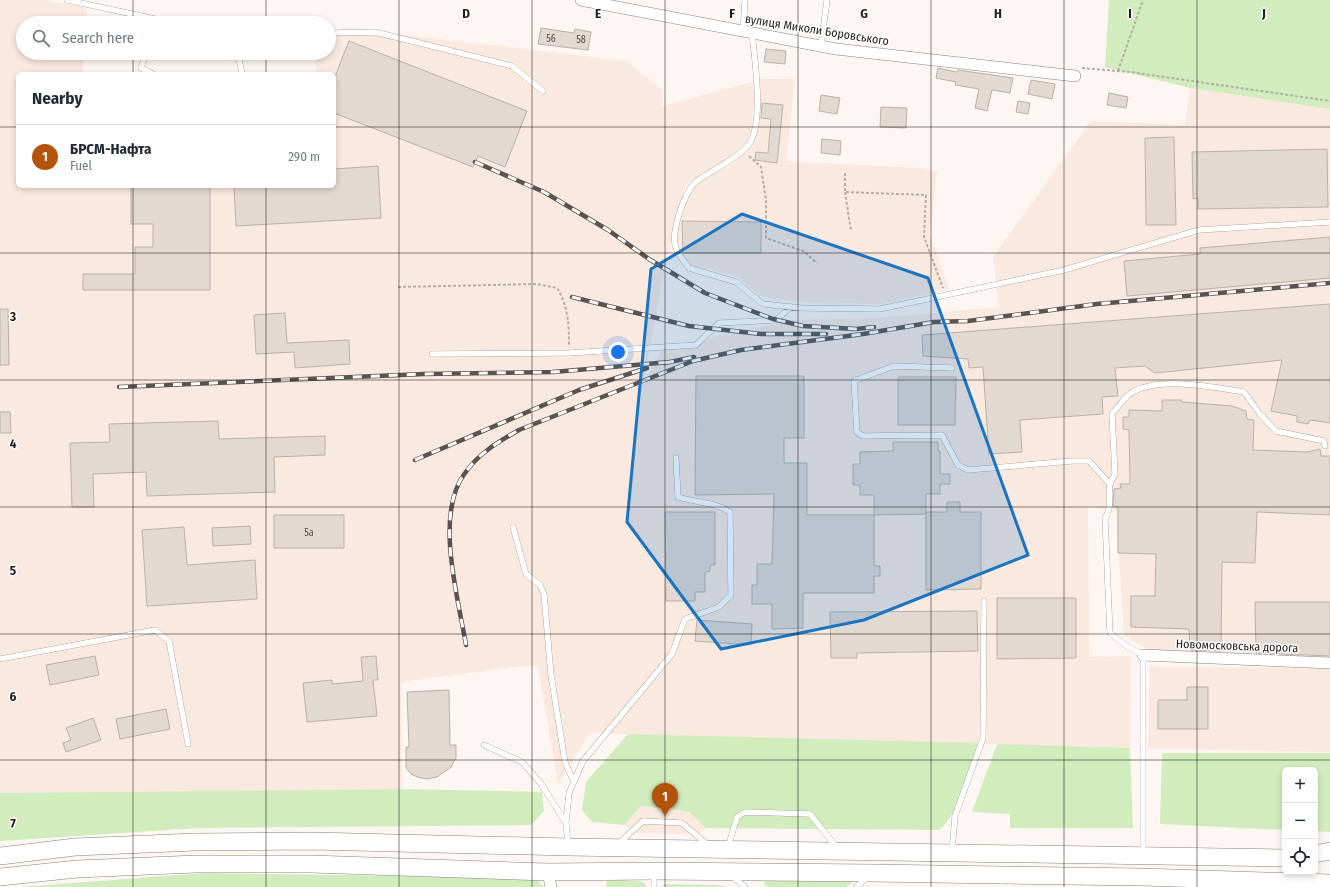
<!DOCTYPE html>
<meta charset="utf-8">
<style>
:root{--surface:#fff;--page:#f2f2f3;--text:#1f2937;--muted:#747a83;--line:#e0e1e3;--accent:#b45309}
body{margin:0;font-family:"Fira Sans Condensed",sans-serif;background:var(--page);color:var(--text)}
.controls{position:absolute;right:12px;bottom:12px;display:grid;overflow:hidden;border-radius:6px;box-shadow:0 2px 6px #0003}
.controls button{width:36px;height:36px;display:grid;place-items:center;padding:0;border:0;border-bottom:1px solid var(--line);background:var(--surface);color:var(--text);font:20px sans-serif}
.you{position:absolute;left:618px;top:352px;width:14px;height:14px;margin:-10px;border:3px solid #fff;border-radius:50%;background:#1a73e8;box-shadow:0 0 0 6px #1a73e833}
.badge{display:grid;place-items:center;width:26px;height:26px;border-radius:50%;background:var(--accent);color:#fff;font-size:13px;font-weight:700}
.pin{position:absolute;translate:-50% -33px;filter:drop-shadow(0 1px 2px #0008)}
.pin::after{content:'';position:absolute;top:21px;width:14px;height:12px;background:inherit;clip-path:polygon(0 0,100% 0,50% 100%)}
.list{margin:0;padding:0;list-style:none}
h2{display:flex;justify-content:space-between;align-items:center;height:52px;margin:0;padding:0 16px;font-size:17px}
h2 small{font-size:13px;font-weight:400;color:var(--muted)}
.list li{display:grid;grid-template-columns:26px 1fr auto;gap:12px;align-items:center;box-sizing:border-box;height:64px;padding:0 16px;border-top:1px solid var(--line)}
.list b{display:block;font-size:15px;white-space:nowrap}
.list p{margin:0;font-size:13px;white-space:nowrap;color:var(--muted)}
.list em{font-size:13px;font-style:normal;color:var(--muted)}
.icon{flex:none;width:22px;height:22px;fill:none;stroke:currentColor;stroke-width:2;stroke-linecap:round;stroke-linejoin:round}
.map{position:relative;flex:none;width:1330px;height:887px;overflow:hidden}
.search{position:absolute;background:var(--surface);box-shadow:0 2px 6px #0003;left:16px;top:16px;width:320px;height:44px;display:flex;align-items:center;gap:10px;box-sizing:border-box;padding:0 14px;border-radius:22px;color:var(--muted);font-size:15px}
.panel{position:absolute;background:var(--surface);box-shadow:0 2px 6px #0003;left:16px;top:72px;width:320px;height:116px;border-radius:6px}
.map>svg:first-child{display:block}
.built{fill:#fae9df}
.green{fill:#d1ecbd}
.building{fill:#e1d9d2;stroke:#b8b1aa}
.lines{fill:none;stroke-linecap:round;stroke-linejoin:round}
.lane-casing{stroke:#8b827d;stroke-width:6}
.street-casing{stroke:#8b827d;stroke-width:12}
.primary-casing{stroke:#8b827d;stroke-width:18}
.path{stroke:#b4aeaa;stroke-width:2;stroke-dasharray:3 2;stroke-linecap:butt}
.lane{stroke:#fff;stroke-width:5.5}
.street{stroke:#fff;stroke-width:11}
.primary{stroke:#fff;stroke-width:17}
.rail-casing{stroke:#595452;stroke-width:4.5}
.rail{stroke:#fff;stroke-width:3;stroke-dasharray:9;stroke-linecap:butt}
.marked{fill:#1b74c1;fill-opacity:0.2;stroke:#1b74c1;stroke-width:3;stroke-linejoin:round}
.grid{fill:none;stroke:#221e1c;stroke-width:1;stroke-opacity:0.55}
.labels{text-anchor:middle;stroke-width:3;stroke-linejoin:round;paint-order:stroke}
.number-label{font-size:10px;fill:#524d4a}
.street-label{font-size:12px;fill:#221e1c;stroke:#fff}
.grid-label{font-size:13px;text-anchor:middle;font-weight:bold;fill:#221e1c;stroke:#fff;stroke-width:3;stroke-linejoin:round;paint-order:stroke}
</style>
<div class="map">
<svg width="1330" height="887" viewBox="0 0 1330 887">
<rect width="100%" height="100%" fill="#fef6f2"/>
<!-- built -->
<path class="built" d="M0,0H44L87,8L86,23H23V53H84L82,74H18V186H334V74H316L315,53H329V36L344,28L627,61L662,90L663,106L756,81L751,132L746,143L724,161L686,184L663,276L643,387L662,349L794,320L876,318L999,307L993,257L1091,121L1185,125L1190,88L1330,109V660L1152,652L1124,635L1116,511L1088,506L1089,657L1131,656L1130,748L590,733L558,784L538,666H521L401,682L402,789L0,793Z
M760,79H795L786,161L918,168L937,171L930,234L949,289L883,304L794,302L760,296L737,276L690,265L678,247L677,233L689,195L697,184L729,165L752,144L758,127Z
M1150,666L1330,669V752L1148,749Z
M641,806L674,809L689,812L706,828L698,834L632,833L624,825Z"/>
<!-- green -->
<path class="green" d="M1109,0H1330V109L1190,88L1105,67Z
M628,734L979,743C969,770 961,812 939,830L706,828L689,812L674,809L641,806L624,825L592,822L582,810L586,782Z
M997,744L1130,748L1133,828H1010V814L972,812Z
M1162,753H1330V832L1315,831V770H1285V830L1160,824Z
M402,789L542,792L544,811L531,825L197,828L0,841V793Z
M205,873L535,878L544,887H20Z
M607,878L643,882L647,887H606Z
M765,878L854,882L846,887H768L764,884Z
M664,884L717,885L727,887H662Z"/>
<!-- building -->
<path class="building" d="M541,28L574,33L575,29L591,32L588,50L538,44Z
M349,41L527,111L505,167L478,156L473,167L334,113V79Z
M766,49L786,51L785,64L764,62Z
M938,68L957,72L958,70L1013,78L1010,93L992,90L987,111L975,108L979,89L955,85L956,82L936,78Z
M1031,80L1055,84L1052,99L1028,94Z
M1109,93L1128,97L1126,108L1107,105Z
M821,95L840,98L837,114L819,111Z
M1018,101L1030,103L1028,114L1016,112Z
M762,103L783,105L777,163L755,160L756,152L768,153L771,119L761,118Z
M881,107L907,108L906,128L880,127Z
M1174,137L1176,225H1146L1145,138Z
M822,139L841,141L840,155L821,153Z
M1327,149L1328,207L1198,209V198L1193,199L1192,152Z
M378,166L381,218L236,226L234,186H334V169Z
M131,186H210V290H83V274H135V247H153V224H131Z
M682,221L761,222V253H683Z
M1330,237V278L1127,296L1124,261L1200,254V248Z
M1330,304V423L1310,420L1308,424L1297,422V416L1271,411L1282,360L1155,373L1145,366L1115,368L1118,396L1102,397L1103,414L1020,420L1022,452L989,454L983,367L969,368L968,359L923,356L922,335Z
M0,309H8L9,365H0Z
M285,313L287,343L349,340L350,364L295,368L294,352L256,354L254,315Z
M696,376H804V438H784V463H807V515H874V566H880V576H874V593H803V628L772,629V604H752V585H757V564H772L774,494L695,495Z
M898,377H956L955,425H898Z
M1162,400H1181L1182,402L1232,406L1246,411L1247,419L1254,420L1253,450L1307,452L1320,449L1321,456H1330V515L1257,512L1255,563L1222,562L1221,651L1190,650L1189,629L1131,627V596H1155L1156,554L1118,553V507L1113,506L1114,489L1121,488L1120,484H1130L1129,430L1123,429V417H1129V410L1162,411Z
M0,412H10L11,433H0Z
M218,421L219,439L325,436V455L274,457L275,492L147,496L146,472L93,474L94,507H72L70,443L110,442L109,424Z
M893,442H938V451H940V474H950V484H940V494H926V514L874,515V495H860V485H853V464H860V452L893,451Z
M947,502H960V512H981V589L926,590V512H947Z
M665,512H715V565H710V571L705,572V592H695V601H666Z
M274,515H344V548H274Z
M250,526L251,544L213,546L212,528Z
M184,527L187,565L255,560L257,599L147,606L142,530Z
M997,598H1076V658L997,659Z
M1255,602H1330V656L1256,653Z
M977,611L978,651L857,653V658H831L830,612Z
M697,620L752,624L751,645L695,641Z
M95,656L99,675L50,685L46,665Z
M376,656L378,680H373L377,716L307,722L303,683L332,680V684L363,681L361,657Z
M1187,687H1208V729H1158V700H1187Z
M449,690L450,745H456V758L451,767L437,777L427,779L417,777L411,774L406,768V747H409L407,692Z
M166,709L170,729L120,739L116,719Z
M93,718L101,740L66,752L63,743L71,740L66,728Z"/>
<g class="lines">
<!-- lane casing -->
<g class="lane-casing">
<path id="lane" d="M67,0L174,23
M743,32L745,0
M329,33L375,32L512,66L543,91
M752,33C755,61 763,117 751,141C744,155 710,171 697,181C685,190 670,233 676,248C678,255 685,262 689,268L736,282L763,304L801,308L880,309L1064,270L1199,230L1330,222
M821,46L827,0
M146,53L141,68L153,74
M238,53L242,74
M432,354L569,353L696,345L719,323L776,320L791,307
M952,368L894,366L854,381L857,432L863,436L942,435L958,465L968,470L1072,461H1089L1109,483
M513,527L526,574L540,585L544,594L551,675L565,762L574,782
M0,659L155,630L169,641L188,744
M484,745L522,762L542,785L566,823
M618,844L643,821L682,823L708,845
M568,845L566,823L569,793L583,761L672,654L685,619L719,607L731,595L730,512C713,501 697,503 678,497L676,458
M728,847L737,817L745,812L810,814L837,848
M952,851L955,816L983,738L984,601
M1143,853V655L1125,645L1110,633L1105,518C1115,505 1103,488 1115,475L1112,414C1118,407 1124,398 1131,393C1158,376 1213,387 1244,392L1260,414L1276,431L1324,441L1325,446
M732,876L745,887
M654,887V873
M856,887L868,877"/>
</g>
<!-- street casing -->
<g class="street-casing">
<path id="street" d="M581,0L836,49L1075,76
M1143,655L1330,663
M548,872L551,887"/>
</g>
<!-- primary casing -->
<g class="primary-casing">
<path id="primary" d="M1315,854L1330,851
M0,856L75,847L196,842L312,841L568,847L1285,858
M0,877L77,869L196,864H312L548,872L654,871L872,873L1142,877L1330,883"/>
</g>
<!-- path -->
<path class="path" d="M1082,68L1130,72L1330,101
M1118,71L1143,0
M749,156L761,167L766,200V238L803,251L817,263
M845,173V192L926,195L924,237L943,288
M845,192L851,231
M398,287L537,284L557,288C568,305 569,325 569,345"/>
<!-- lane -->
<use href="#lane" class="lane"/>
<!-- street -->
<use href="#street" class="street"/>
<!-- primary -->
<use href="#primary" class="primary"/>
<!-- rail casing -->
<g class="rail-casing">
<path id="rail" d="M475,162L544,192L608,230L649,259L705,293L773,319L803,326L856,329L874,327
M572,297L689,326L761,334H826
M665,363L694,357
M119,387L424,374L553,372L670,362
M415,460L579,390L647,368
M466,645C458,597 434,514 465,473C479,453 498,442 519,430L693,361L741,350L863,334L934,322L968,321L1097,304L1330,283"/>
</g>
<!-- rail -->
<use href="#rail" class="rail"/>
</g>
<!-- marked area -->
<path class="marked" d="M742,214L928,278L1028,555L864,620L721,649L627,522L651,269Z"/>
<!-- grid -->
<path class="grid" d="M133,0V23M266,0V23M399,0V887M532,0V887M665,0V887M798,0V887M931,0V887M1064,0V887M1197,0V887M133,53V74M266,53V74M0,127H18M334,127H1330M133,186V887M266,186V887M0,253H1330M0,380H1330M0,507H1330M0,634H1330M0,760H1330"/>
<g class="labels">
<!-- number labels -->
<g class="number-label">
<text x="551" y="42">56</text>
<text x="581" y="43">58</text>
<text x="309" y="536">5а</text>
</g>
<!-- street labels -->
<g class="street-label">
<text transform="translate(817 30) rotate(9)" y="4">вулиця Миколи Боровського</text>
<text transform="translate(1237 646) rotate(2)" y="4">Новомосковська дорога</text>
</g>
</g>
<g class="grid-label">
<text x="466" y="18">D</text>
<text x="598" y="18">E</text>
<text x="732" y="18">F</text>
<text x="864" y="18">G</text>
<text x="998" y="18">H</text>
<text x="1130" y="18">I</text>
<text x="1264" y="18">J</text>
<text x="13" y="321">3</text>
<text x="13" y="448">4</text>
<text x="13" y="575">5</text>
<text x="13" y="701">6</text>
<text x="13" y="828">7</text>
</g>
</svg>
<div class="controls">
<button>+</button>
<button>−</button>
<button><svg class="icon" aria-label="locate" viewBox="0 0 24 24"><circle cx="12" cy="12" r="6"/><path d="M12 2v4M12 18v4M2 12h4M18 12h4"/></svg></button>
</div>
<div class="you"></div>
<div class="pin badge" style="left:665px;top:816px">1</div>
<div class="search"><svg class="icon" aria-label="search" viewBox="0 0 24 24"><circle cx="10" cy="10" r="6"/><path d="M15 15l6 6"/></svg>Search here</div>
<section class="panel">
<h2>Nearby<small></small></h2>
<ul class="list">
<li><span class="badge">1</span><div><b>БРСМ-Нафта</b><p>Fuel</p></div><em>290 m</em></li>
</ul>
</section>
</div>
